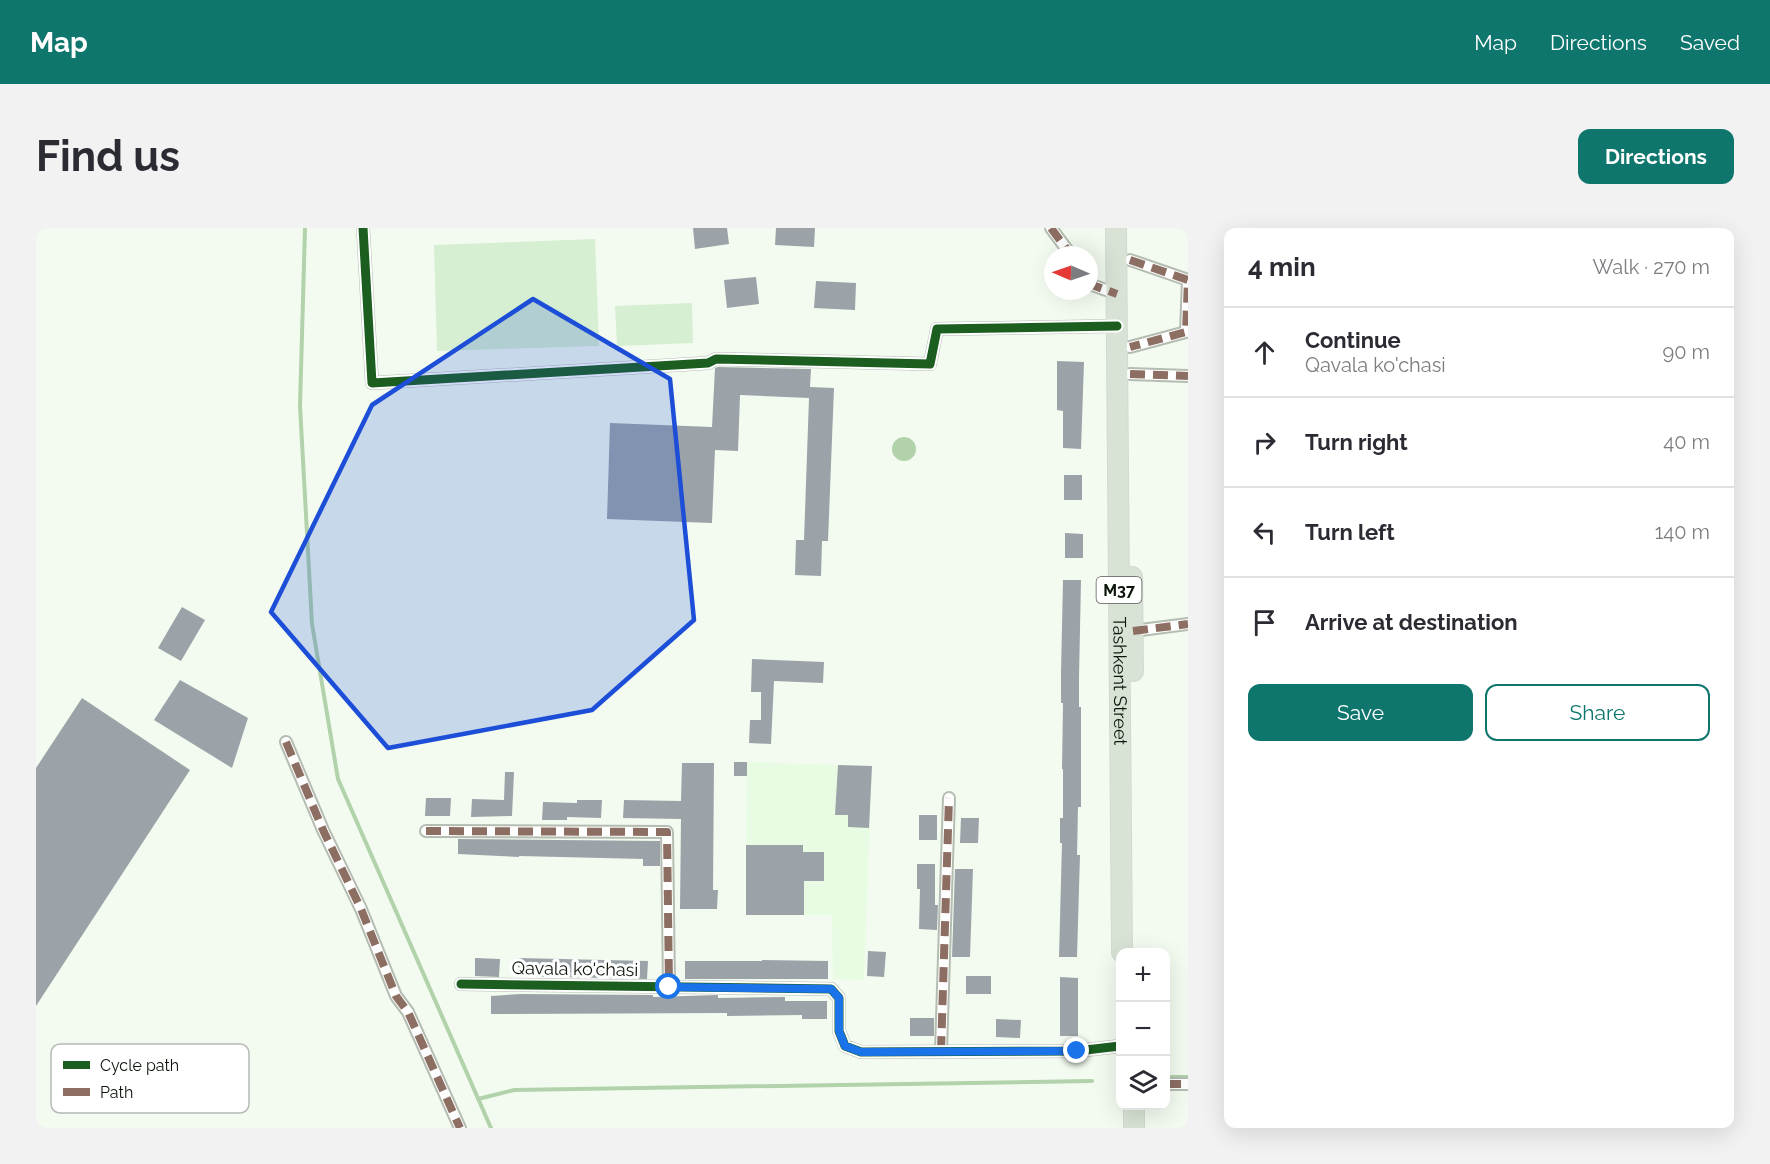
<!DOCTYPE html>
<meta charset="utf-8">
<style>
:root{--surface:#fff;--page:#f2f2f3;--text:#2b2b33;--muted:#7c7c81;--line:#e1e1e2;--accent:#0f766e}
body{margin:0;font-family:Raleway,sans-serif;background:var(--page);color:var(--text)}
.controls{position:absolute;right:18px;bottom:18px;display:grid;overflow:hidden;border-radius:12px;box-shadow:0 6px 24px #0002}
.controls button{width:54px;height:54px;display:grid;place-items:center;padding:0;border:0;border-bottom:2px solid var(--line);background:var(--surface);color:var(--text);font:30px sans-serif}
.compass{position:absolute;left:1008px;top:18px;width:54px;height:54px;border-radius:50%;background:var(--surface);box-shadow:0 6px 24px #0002;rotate:272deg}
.stop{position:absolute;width:18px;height:18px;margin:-14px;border:4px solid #1a73e8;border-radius:50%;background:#fff}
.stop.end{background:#1a73e8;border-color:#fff;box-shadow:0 2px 6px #0008}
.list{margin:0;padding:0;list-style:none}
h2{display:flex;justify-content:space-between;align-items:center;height:78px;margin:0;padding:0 24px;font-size:26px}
h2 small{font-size:20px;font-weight:400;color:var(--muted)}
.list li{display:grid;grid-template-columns:39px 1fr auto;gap:18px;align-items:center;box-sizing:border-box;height:90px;padding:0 24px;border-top:2px solid var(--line)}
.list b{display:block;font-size:22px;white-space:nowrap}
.list p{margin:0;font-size:20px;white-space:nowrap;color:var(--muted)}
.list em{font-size:20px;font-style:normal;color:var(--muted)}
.actions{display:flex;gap:12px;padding:18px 24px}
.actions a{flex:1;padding:14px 0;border:2px solid var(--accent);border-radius:12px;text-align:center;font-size:21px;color:var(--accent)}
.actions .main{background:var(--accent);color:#fff}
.icon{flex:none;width:33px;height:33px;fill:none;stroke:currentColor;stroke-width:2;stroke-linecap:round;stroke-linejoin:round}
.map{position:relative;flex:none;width:1152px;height:900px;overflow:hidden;border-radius:12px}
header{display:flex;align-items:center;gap:36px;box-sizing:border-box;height:84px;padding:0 30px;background:var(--accent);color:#fff}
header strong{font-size:28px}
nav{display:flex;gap:33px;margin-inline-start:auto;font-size:21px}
.intro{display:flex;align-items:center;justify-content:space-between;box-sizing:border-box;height:144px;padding:0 36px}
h1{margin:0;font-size:42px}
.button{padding:15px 27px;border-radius:12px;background:var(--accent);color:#fff;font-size:21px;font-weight:700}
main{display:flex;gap:36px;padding:0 36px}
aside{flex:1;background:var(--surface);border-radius:12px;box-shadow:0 6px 24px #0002}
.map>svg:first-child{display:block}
.built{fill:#e7fce2}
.green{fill:#d6eed1}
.water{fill:#b1d2aa}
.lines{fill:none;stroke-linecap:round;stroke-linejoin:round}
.stream{stroke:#b1d2aa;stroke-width:4}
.building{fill:#9ba3a8}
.street-casing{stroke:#b5bdb2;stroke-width:14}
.highway-casing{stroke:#d4d8d2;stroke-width:22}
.street{stroke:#fdfefd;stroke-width:10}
.highway{stroke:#d8e3d5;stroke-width:20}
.quiet{stroke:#8d6e63;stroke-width:8;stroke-dasharray:15 8;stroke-linecap:butt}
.cycleway-casing{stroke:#fff;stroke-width:13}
.cycleway{stroke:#1b5e20;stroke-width:9}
.route{stroke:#1a73e8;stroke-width:8}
.marked{fill:#1d4ed8;fill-opacity:0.2;stroke:#1d4ed8;stroke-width:4.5;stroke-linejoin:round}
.labels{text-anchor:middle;stroke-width:6;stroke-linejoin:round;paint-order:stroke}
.shield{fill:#fff;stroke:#555b54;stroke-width:1.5}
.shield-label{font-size:16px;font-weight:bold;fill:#0c150a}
.street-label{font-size:18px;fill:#0c150a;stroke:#fff}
.key{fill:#fff;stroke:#b6b9b6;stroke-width:1.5}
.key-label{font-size:16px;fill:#0c150a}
</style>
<header>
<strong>Map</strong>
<nav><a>Map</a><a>Directions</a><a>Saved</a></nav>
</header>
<div class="intro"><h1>Find us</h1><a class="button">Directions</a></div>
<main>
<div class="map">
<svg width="1152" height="900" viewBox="0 0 1152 900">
<rect width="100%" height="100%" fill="#f3fbf0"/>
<!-- built -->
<path class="built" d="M711,534L836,538L828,752L797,751L796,687H710Z"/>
<!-- green -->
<path class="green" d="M559,11L563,118L401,123L398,17Z
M656,75L657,115L581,118L579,78Z"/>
<!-- water -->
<path class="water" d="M856 221a12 12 0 1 1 24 0a12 12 0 1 1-24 0Z"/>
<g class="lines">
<!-- stream -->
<path class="stream" d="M269,0L264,178L276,396L302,551L455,900
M1130,849H1152
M442,871L478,862L1056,853"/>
</g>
<!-- building -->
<path class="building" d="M657,0H691L693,16L659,21Z
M740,0H779L778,19L739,17Z
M720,49L723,76L691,80L688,52Z
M780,53L820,55L819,82L778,80Z
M1021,133L1048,134L1045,221L1027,220V183L1021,182Z
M682,139L775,141L774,159L798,160L792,313H786L785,348L759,347L760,312H768L773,170L704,167L702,223L679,222L676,295L571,291L574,195L676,199L679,140Z
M1028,247H1046V272H1028Z
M1029,305L1047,306V330H1029Z
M1027,352H1045L1043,450V479H1045V579H1042L1041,627H1044L1041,729H1023L1026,615H1024V590H1027V541H1026L1027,475H1025V444Z
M146,379L169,392L145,433L122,420Z
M716,431L788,434L787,455L738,453L735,516L713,515L714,492H725V464H715Z
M144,452L212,490L196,540L118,492Z
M46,470L154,542L0,778V540Z
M698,534H711V548H698Z
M646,535H678L677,662H682L681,681H644L645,591L587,590L588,572L645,573Z
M802,537L836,538L833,600L812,599V587H799Z
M469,544H478L476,588L435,589L436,571L468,572Z
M390,570H415L414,588H389Z
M541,572H566L565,590L531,589V592H506L507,574L541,575Z
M883,587H901V612H883Z
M925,590H943L942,615H924Z
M422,611L624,613V638H607V631L483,628V629L422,626Z
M710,617H767V624H788V653H768V687H710Z
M881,636H899V677H902L901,702L883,701L884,661H881Z
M919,641H937L934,729H916Z
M832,723L850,724L848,749L831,748Z
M439,730L464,731L463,749L439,748Z
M482,730L612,733L611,751L482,748Z
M726,732L792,733V751H649V733H726Z
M930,748H955V766H930Z
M1024,749L1042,750V808H1024Z
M485,766L617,767V769L682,767V770L749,769V773H791V791H766V787L691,788V785L455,786V768Z
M874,790H898V808H874Z
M960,791L985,792L984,810L960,809Z"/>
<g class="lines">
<!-- street casing -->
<g class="street-casing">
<path id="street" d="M327,0L336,155L672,135L680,131L894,136L901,101L1081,98
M1015,0L1035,27
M1094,32L1152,52L1150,104L1094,119
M1053,53L1056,57L1081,66
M1094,146L1152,148
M1097,403L1152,396
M250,514L287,602L325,681L360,768L372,784L424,900
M390,603L631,604L633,759
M425,756L795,761L803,770V803L809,818L825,824L1041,823L1084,818
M905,823L913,570
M1130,856H1152"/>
</g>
<!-- highway casing -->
<g class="highway-casing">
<g id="highway">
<path id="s1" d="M1080,0L1086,724"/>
<path d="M1096,349L1097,443"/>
<path d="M1098,878V900"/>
</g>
</g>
<!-- street -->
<use href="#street" class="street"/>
<!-- highway -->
<use href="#highway" class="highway"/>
<!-- quiet -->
<path class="quiet" d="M1015,0L1035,27
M1094,32L1152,52L1150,104L1094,119
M1053,53L1056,57L1081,66
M1094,146L1152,148
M1097,403L1152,396
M250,514L287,602L325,681L360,768L372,784L424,900
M390,603L631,604L633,759
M905,823L913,570
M1130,856H1152"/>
<!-- cycleway casing -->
<g class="cycleway-casing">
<path id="cycleway" d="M327,0L336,155L672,135L680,131L894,136L901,101L1081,98
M425,756L795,761L803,770V803L809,818L825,824L1041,823L1084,818"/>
</g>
<!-- cycleway -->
<use href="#cycleway" class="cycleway"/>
</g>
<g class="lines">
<!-- route -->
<path class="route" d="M633,759L795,761L803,770V803L809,818L825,824L1041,823"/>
</g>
<!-- marked area -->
<path class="marked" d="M497,71L634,151L658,392L556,482L352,520L235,384L336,177Z"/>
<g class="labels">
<!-- shield labels -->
<rect class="shield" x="1060.5" y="349" width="45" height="26" rx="4.5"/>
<g class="shield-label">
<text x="1083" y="368">M37</text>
</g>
<!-- street labels -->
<g class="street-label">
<text dy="6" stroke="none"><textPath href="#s1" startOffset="453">Tashkent Street</textPath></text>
<text transform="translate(539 741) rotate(1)" y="6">Qavala ko'chasi</text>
</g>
</g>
<!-- legend -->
<rect x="15" y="816" width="198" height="69" rx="9" class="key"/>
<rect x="27" y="833" width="27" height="8" fill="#1b5e20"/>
<rect x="27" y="860" width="27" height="8" fill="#8d6e63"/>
<g class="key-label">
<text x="64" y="843">Cycle path</text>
<text x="64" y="870">Path</text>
</g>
</svg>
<div class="controls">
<button>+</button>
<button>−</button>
<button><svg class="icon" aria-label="layers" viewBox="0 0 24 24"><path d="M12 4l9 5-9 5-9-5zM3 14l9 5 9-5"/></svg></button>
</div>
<svg class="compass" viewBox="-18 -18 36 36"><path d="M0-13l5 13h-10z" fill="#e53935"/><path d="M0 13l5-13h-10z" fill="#7c7c81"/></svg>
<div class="stop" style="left:633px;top:759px"></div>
<div class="stop end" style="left:1041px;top:823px"></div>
</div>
<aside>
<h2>4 min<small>Walk · 270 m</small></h2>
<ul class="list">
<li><svg class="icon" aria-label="ahead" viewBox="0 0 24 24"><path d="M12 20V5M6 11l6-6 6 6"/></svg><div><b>Continue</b><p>Qavala ko'chasi</p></div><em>90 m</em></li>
<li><svg class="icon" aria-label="right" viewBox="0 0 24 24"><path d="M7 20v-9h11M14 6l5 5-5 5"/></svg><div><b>Turn right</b></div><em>40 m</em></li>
<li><svg class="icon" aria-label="left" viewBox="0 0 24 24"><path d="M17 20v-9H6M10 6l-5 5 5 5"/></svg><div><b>Turn left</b></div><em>140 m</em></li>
<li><svg class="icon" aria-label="arrive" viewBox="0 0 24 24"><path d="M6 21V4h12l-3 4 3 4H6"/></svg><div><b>Arrive at destination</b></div></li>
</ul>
<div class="actions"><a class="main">Save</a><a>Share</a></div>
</aside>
</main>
